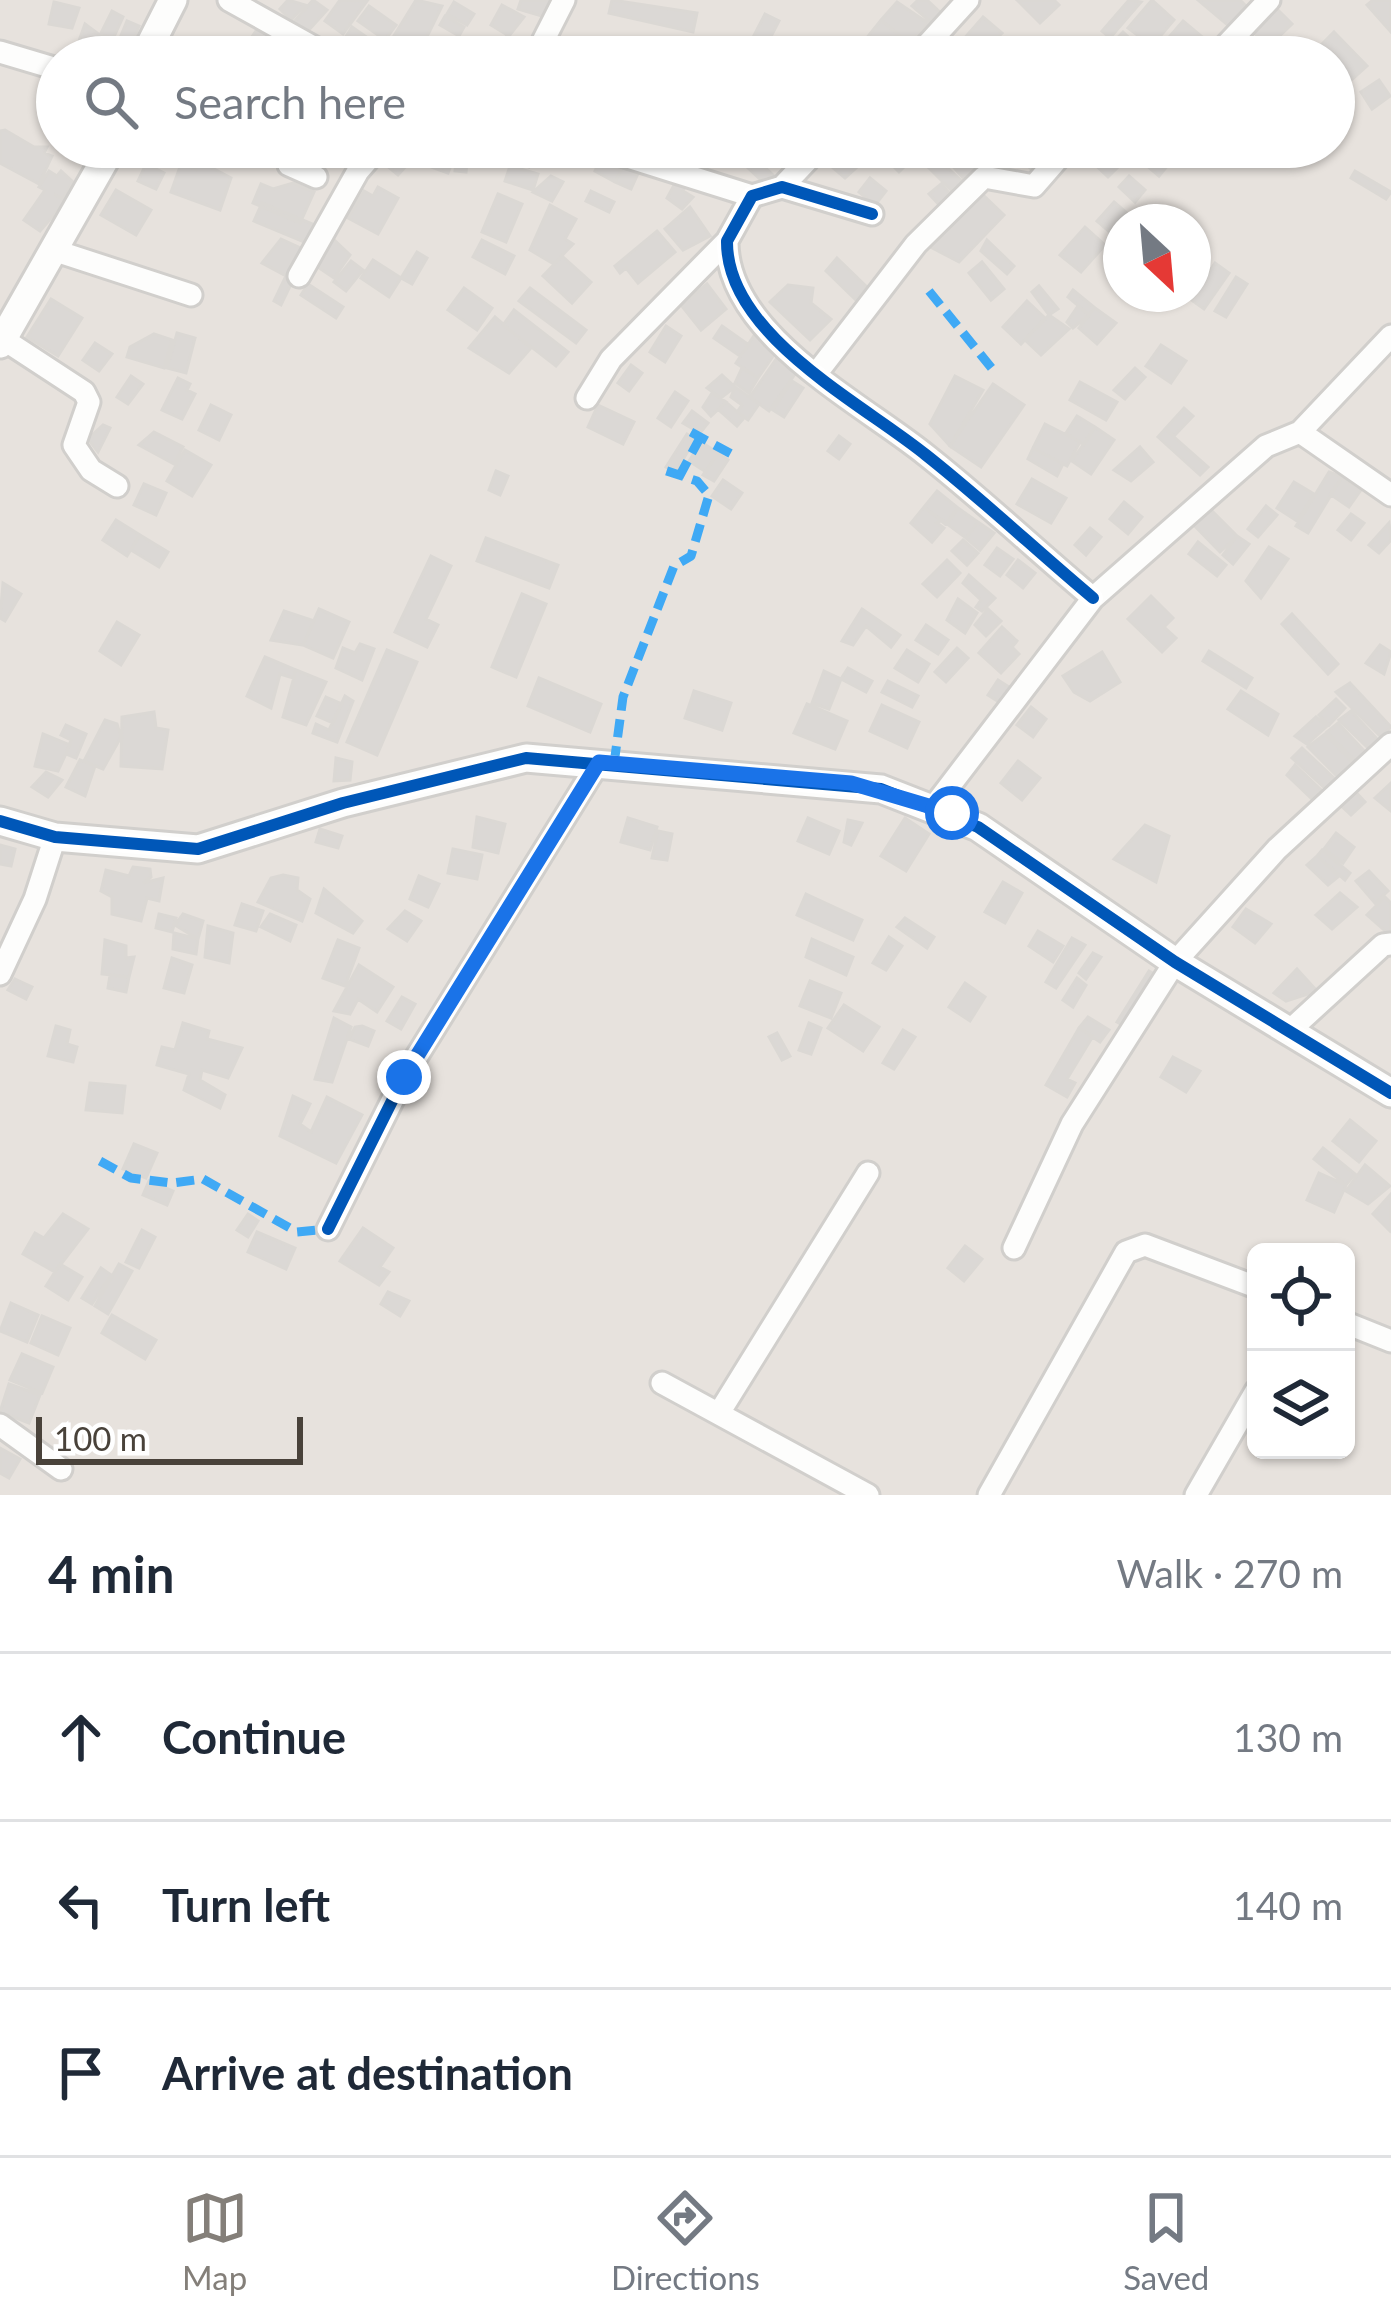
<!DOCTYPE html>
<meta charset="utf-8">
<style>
:root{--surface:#fff;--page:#f2f2f3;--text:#1f2937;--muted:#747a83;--line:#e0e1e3;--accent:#847f79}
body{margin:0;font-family:Lato,sans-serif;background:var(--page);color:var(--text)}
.controls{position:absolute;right:36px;bottom:36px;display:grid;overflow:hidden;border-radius:18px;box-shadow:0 3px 9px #0004}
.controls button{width:108px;height:108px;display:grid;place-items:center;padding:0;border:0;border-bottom:3px solid var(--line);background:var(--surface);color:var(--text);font:60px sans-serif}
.compass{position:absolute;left:1103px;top:204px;width:108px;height:108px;border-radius:50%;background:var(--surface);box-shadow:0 3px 9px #0004;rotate:154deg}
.scale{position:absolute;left:36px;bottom:30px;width:267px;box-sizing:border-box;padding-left:12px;border:6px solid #49423a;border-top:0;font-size:33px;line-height:42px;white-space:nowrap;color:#49423a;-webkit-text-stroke:9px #fff;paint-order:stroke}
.stop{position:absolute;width:36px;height:36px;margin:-27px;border:9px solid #1a73e8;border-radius:50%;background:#fff}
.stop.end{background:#1a73e8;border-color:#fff;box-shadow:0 3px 12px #0008}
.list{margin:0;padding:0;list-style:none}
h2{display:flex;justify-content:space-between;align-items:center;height:156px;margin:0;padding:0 48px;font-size:51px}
h2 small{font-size:39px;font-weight:400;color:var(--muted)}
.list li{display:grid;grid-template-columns:78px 1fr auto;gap:36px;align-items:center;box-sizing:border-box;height:168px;padding:0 48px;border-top:3px solid var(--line)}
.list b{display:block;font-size:45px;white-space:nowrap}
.list em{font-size:39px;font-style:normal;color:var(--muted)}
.icon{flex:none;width:66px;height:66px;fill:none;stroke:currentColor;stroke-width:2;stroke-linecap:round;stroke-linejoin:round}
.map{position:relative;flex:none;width:1391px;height:1495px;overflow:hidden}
.search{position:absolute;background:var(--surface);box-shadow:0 3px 9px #0004;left:36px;right:36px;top:36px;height:132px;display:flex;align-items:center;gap:30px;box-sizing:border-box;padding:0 42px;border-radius:66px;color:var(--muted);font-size:45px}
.sheet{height:660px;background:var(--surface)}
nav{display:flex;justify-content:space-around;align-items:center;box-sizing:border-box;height:168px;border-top:3px solid var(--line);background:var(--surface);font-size:33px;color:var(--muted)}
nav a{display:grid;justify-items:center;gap:6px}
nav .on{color:var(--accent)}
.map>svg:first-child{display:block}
.residential{fill:#e7e2dd;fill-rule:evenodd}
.building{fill:#dbd8d5;stroke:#dbd8d4;stroke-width:3}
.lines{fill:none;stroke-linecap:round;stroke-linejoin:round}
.minor-casing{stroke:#d1cfcc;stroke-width:27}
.tertiary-casing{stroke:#d1cfcc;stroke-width:33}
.minor{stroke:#fdfdfc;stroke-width:21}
.tertiary{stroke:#fdfdfc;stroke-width:27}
.quiet{stroke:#3fa9f5;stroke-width:9;stroke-dasharray:18 9;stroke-linecap:butt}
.cycleway-casing{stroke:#fff;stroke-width:20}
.cycleway{stroke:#0057b8;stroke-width:12}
.route{stroke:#1a73e8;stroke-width:15}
</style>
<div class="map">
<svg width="1391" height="1495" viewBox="0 0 1391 1495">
<rect width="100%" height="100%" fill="#f3f1ee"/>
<!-- residential -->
<path class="residential" d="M0,0H1391V1495H0ZM57,57H1334V147H57ZM1121,222H1193V294H1121ZM1256,1252H1346V1450H1256Z"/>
<!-- building -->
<path class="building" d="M288,0L305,5L291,20L280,9Z
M313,0L327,10L307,32L294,22Z
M340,0L367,1L343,34L325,21Z
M416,0L442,6L418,55L392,39Z
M521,0H550L545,17L518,9Z
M612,0L697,13L693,32L609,13Z
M918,0H927L943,15L934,25L912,6Z
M1017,0H1054L1059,5L1040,23Z
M1129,0L1141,2L1110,38L1102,31Z
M1152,0L1174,20L1152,46L1128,28Z
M1198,0H1240L1247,7L1230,27Z
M1373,0H1391V32L1367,5Z
M54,2L79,8L72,28L49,24Z
M454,2L474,14L467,25L447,14Z
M897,2L928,23L909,44L881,20Z
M502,5L524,17L509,36L491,25Z
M369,6L396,25L385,40L358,21Z
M1274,6L1292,24L1268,47L1250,28Z
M112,11L123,17L113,39L101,33Z
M765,14L779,21L762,54L748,47Z
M445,16L464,27L459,36L440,25Z
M983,17L1002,33L978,57L961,42Z
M881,20L913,46L903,57H885L865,40Z
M127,21L139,26L132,43L120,38Z
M1183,21L1212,45L1205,57H1169L1158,50Z
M85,24L116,47L111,57L75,52Z
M260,25L281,39L269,57H238Z
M352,27L382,48L376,57H355L340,46Z
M1123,32L1144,52L1140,57H1099Z
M1334,32L1367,66L1347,84L1334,71V57L1315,51Z
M286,36L315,57L276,54Z
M506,37L530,46L526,56L502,47Z
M177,38L202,49L204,57H156L165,39L174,43Z
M790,40L809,57H775Z
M1379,80L1390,96L1372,109L1361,92Z
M5,130L34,147H47L44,153L52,156L39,184L0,163V131Z
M443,147H458L448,173L423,164L425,157L438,159Z
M515,147L536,150L529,167L511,160Z
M679,147H711L712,148L695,167L676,150Z
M827,147H840L856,168L845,178L818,155Z
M853,147H884L868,163Z
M899,147L914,157L899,172L887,160Z
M936,147H953L939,160L965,184L955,194L922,161Z
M964,147H997L999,149L964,179L948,161Z
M1030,147L1054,150L1034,172L1020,158Z
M1125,147H1171L1178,153L1159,176Z
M1100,148L1119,166L1108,177L1089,159Z
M457,149L468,154L466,172L455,171Z
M395,154L408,164L398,175L386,165Z
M756,159L773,175L765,184L748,168Z
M199,161L231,178L220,210L171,192L181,164L196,170Z
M599,162L621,170L615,182L595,171Z
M625,162L640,169L631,189L615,182Z
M146,164L164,173L156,189L138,181Z
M510,166L538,174L533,190L505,181Z
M49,171L57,176L61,171L73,182L63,198L54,194L66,201L40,231L24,220L45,190L39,187Z
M1355,171L1391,192L1386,199L1351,178Z
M551,176L563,182L552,201L533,192Z
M1129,176L1145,190L1135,202L1119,187Z
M678,178L687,182L683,191L693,197L682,209L667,198Z
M870,178L886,191L875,205L859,192Z
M293,183L314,192L300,223L253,203L261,184L273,189Z
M941,184L954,198L942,208L929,194Z
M378,187L398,198L378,234L348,218L364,191L373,196Z
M116,190L151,210L136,235L101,215Z
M591,191L614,202L609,212L586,201Z
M981,193L1004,215L959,262L921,242Z
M498,194L522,204L506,242L482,232Z
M1114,202L1136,221L1121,222L1119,240L1097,221Z
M262,203L322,228L314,246L254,221Z
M550,205L576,219L565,239L573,244L554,264L530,250Z
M690,207L710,236L683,250L665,229Z
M1085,227L1105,245L1081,272L1060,255Z
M657,231L675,252L638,283L626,268L620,273L615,266Z
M328,234L350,255L334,278L309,261Z
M281,239L307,251L281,305L274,301L286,276L262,263Z
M482,240L514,256L505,274L473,257Z
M987,240L1014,266L1007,274L981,251Z
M417,252L427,258L412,284L401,278Z
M562,256L591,282L572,303L543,276Z
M837,258L867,287L856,300L826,271Z
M373,260L401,278L389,297L361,278Z
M351,261L363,270L346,291L334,282Z
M982,262L1004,289L991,300L969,273Z
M1215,263L1229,273L1204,309L1190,299Z
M1236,277L1247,284L1226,317L1215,311Z
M308,284L343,307L336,318L301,295Z
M707,284L726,309L701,330L681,305Z
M788,285L813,288L811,303L831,319L810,340L770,302Z
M1039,286L1058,309L1049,315L1032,292Z
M464,288L492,308L477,330L448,310Z
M530,288L586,330L576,343L519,301Z
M1073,290L1095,308L1089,315L1068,297Z
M51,299L82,318L58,356L27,337Z
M1027,301L1045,318L1021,344L1003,327Z
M1078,306L1089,315L1073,328L1067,322Z
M1095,308L1116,323L1097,344L1079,328Z
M514,310L568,352L556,366L503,325Z
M1049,315L1069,329L1041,355L1025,340Z
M495,317L531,348L509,373L469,348Z
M666,326L681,336L665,362L650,352Z
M722,326L749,345L740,356L714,338Z
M177,333L195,338L186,373L167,368Z
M154,334L172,340L164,368L127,357L130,347Z
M755,334L778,349L758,378L736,363Z
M95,343L112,354L99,371L83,360Z
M1161,345L1186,361L1171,383L1146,366Z
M779,355L795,374L769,411L750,397Z
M631,365L642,373L629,391L618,383Z
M742,368L758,378L749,393L735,383Z
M1135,368L1145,377L1125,399L1114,390Z
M722,375L735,387L721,398L707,388Z
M131,376L143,384L128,404L117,397Z
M955,376L983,390L950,446L930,424Z
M178,378L190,384L187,390L195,394L182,419L162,410Z
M792,381L803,388L784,417L773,410Z
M1080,382L1117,402L1106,420L1070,400Z
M993,384L1024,405L981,467L950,446Z
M735,387L759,404L748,420L737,412L742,405L731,397Z
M675,392L688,401L671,427L658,418Z
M712,393L726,402L711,416L703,407Z
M726,402L744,418L737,426L719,410Z
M211,405L231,415L219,440L199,430Z
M598,405L634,422L623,444L588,427Z
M1184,408L1193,416L1174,436L1165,429Z
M692,411L708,423L700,433L683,423Z
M1077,416L1095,427L1084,445L1066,433Z
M1045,424L1080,442L1067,466L1033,448Z
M103,425L110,428L98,452L88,439Z
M1095,427L1114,440L1091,474L1072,461Z
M1165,429L1208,467L1200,475L1158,437Z
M154,432L183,447L174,464L139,445Z
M687,434L695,439L675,473L666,467Z
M839,436L850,444L839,459L828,451Z
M701,442L718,453L706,472L689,461Z
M1140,447L1153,462L1131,481L1114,470Z
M1033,448L1063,464L1057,476L1028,459Z
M185,450L211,465L192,496L167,481Z
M718,453L728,460L714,481L703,475Z
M496,471L508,476L500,495L489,490Z
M1329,472L1342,477L1308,533L1296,526Z
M1342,477L1361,490L1349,507L1330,494Z
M1032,479L1066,498L1051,523L1017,504Z
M723,480L742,493L731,509L712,496Z
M1294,482L1314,494L1297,521L1277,508Z
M144,484L166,493L156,515L134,505Z
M937,491L958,508L945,524L924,507Z
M1124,502L1142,517L1128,534L1110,519Z
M1207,506L1237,536L1220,552L1190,521Z
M1266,506L1277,515L1258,537L1248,529Z
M924,507L942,520L937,523L944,528L932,542L911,523Z
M958,508L978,522L966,538L947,524Z
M1351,514L1364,523L1351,540L1338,530Z
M116,520L140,535L127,556L103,540Z
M978,522L994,533L980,550L966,538Z
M1389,523L1391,540L1379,553L1369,545Z
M1090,528L1101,537L1086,555L1075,545Z
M140,535L168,552L159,567L131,550Z
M1237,536L1249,544L1233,564L1223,555Z
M486,538L558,565L549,588L477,561Z
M963,540L978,553L967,565L952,551Z
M1198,542L1226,565L1217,576L1189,554Z
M1269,547L1288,559L1261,598L1246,581Z
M997,548L1013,559L1000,576L985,565Z
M431,556L451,566L426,619L438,625L427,647L395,632Z
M947,560L960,573L937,597L923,584Z
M1018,560L1035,573L1023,588L1007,575Z
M969,575L995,598L982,611L976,607L981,600L963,583Z
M3,583L21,594L5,621L0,618Z
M522,594L546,604L516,677L492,667Z
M1151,596L1173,618L1164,627L1176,638L1162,652L1128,619Z
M958,599L977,613L965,633L947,620Z
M319,609L349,622L333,658L303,645Z
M862,609L900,635L891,647L866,626L853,645L842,641Z
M988,609L1001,621L986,636L975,625Z
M284,611L314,621L303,645L271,640Z
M1292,614L1338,664L1328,674L1282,624Z
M117,622L139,635L121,665L100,651Z
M926,625L948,640L938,654L916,640Z
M1002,627L1017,641L1012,647L1019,654L1001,673L979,653Z
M360,644L374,649L362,680L336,668L343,648L355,653Z
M1380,645L1391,652L1384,674L1366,663Z
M957,648L968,658L946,682L935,672Z
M387,650L417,662L377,755L347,742Z
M907,650L929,664L918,682L895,668Z
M1209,651L1252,678L1246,688L1203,661Z
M1102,652L1120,682L1090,701L1074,692L1063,676Z
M265,657L296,670L293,678L280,674L271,708L247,696Z
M848,668L872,681L866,692L841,679Z
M296,670L326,682L306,725L283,717Z
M824,671L841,679L829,709L812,703Z
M539,678L601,704L590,732L528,706Z
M998,680L1012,689L1002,704L988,695Z
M888,681L918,696L912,707L882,692Z
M1350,683L1391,727L1381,737L1336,692Z
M694,691L731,703L722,730L685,718Z
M1241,691L1278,714L1268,735L1228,709Z
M345,696L353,701L337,742L313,733L316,724L329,730Z
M326,697L342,704L333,723L317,716Z
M1336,699L1345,708L1329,725L1319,715Z
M807,704L847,721L835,749L794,733Z
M882,705L919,722L907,748L870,731Z
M1031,707L1046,719L1033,737L1017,725Z
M1351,711L1378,740L1369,749L1339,720Z
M154,712L156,728L168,730L162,769L121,766L122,717Z
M1316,717L1327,726L1307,744L1295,736Z
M105,720L117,724L121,737L103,769L84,761Z
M1338,723L1366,753L1356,762L1327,732Z
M66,725L86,734L76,758L66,754L71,740L61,735Z
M43,734L70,745L58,771L35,766Z
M1325,734L1354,764L1340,779L1308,747Z
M1302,748L1338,782L1328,791L1292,758Z
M336,758L352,762L350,780L334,781Z
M80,760L95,766L85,796L66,787Z
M1018,761L1040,778L1022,800L1001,783Z
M1295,765L1321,790L1313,800L1287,775Z
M46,772L62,780L48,797L32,787Z
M1391,783V811L1375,798Z
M1352,788L1365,802L1351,815L1337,802Z
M477,817L505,824L498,853L473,847Z
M628,818L657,827L650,850L621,842Z
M808,818L839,831L829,854L798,841Z
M905,818L929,834L906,871L881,856Z
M848,820L862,823L851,845L844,842Z
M1145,825L1169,836L1156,882L1114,859Z
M320,829L342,836L338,848L316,842Z
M658,831L672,834L667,860L652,858Z
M1336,833L1354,847L1343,863L1324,849Z
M0,845L15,849L11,866L0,864Z
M453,849L482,855L477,879L448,873Z
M1322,850L1350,873L1345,880L1317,856Z
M1317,856L1338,877L1328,885L1307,865Z
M133,867L150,869L151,877L143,883L163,878L159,901L147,898L141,921L112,914V897L101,891L106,870L129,876Z
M1369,871L1388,891L1375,903L1356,881Z
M283,875L298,878L297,890L310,899L302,921L258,902L271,878Z
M419,876L439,884L428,907L410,899Z
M1003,882L1022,893L1005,923L985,912Z
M324,889L362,921L353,933L316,913Z
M1340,893L1357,907L1332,929L1316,915Z
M806,894L862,920L853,940L797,915Z
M1385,897L1391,903V936L1367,915Z
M242,904L263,911L256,931L235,925Z
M1246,909L1271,924L1255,943L1233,927Z
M405,911L421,921L407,941L388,929Z
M159,914L176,918L172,932L156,928Z
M183,914L203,921L198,939L175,925Z
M270,914L296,925L290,941L261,927Z
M905,918L934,937L927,948L897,927Z
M208,926L233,933L229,963L205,957Z
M1038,931L1063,946L1053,962L1029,946Z
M174,933L198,939L196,954L173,949Z
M889,937L902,946L886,970L873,963Z
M1072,938L1085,945L1056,988L1046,982Z
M812,939L853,957L846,975L806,957Z
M105,940L126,946V958L134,957L129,977L102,974Z
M338,940L359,948L345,986L323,978Z
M1093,953L1101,957L1086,979L1079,973Z
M172,958L192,965L184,993L164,988Z
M359,965L393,987L377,1012L358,999L350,1014L334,1011Z
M1297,969L1317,991L1286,1001L1274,993Z
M1149,971L1163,979L1131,1030L1117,1022Z
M110,975L129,977L126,992L108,988Z
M1077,978L1086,985L1073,1007L1063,1000Z
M15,979L32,987L26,999L8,990Z
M810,981L841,993L831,1018L800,1006Z
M965,983L985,997L970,1021L949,1007Z
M402,997L415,1004L401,1029L387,1021Z
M844,1005L879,1027L863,1051L828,1028Z
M1088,1017L1109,1030L1100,1042L1079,1028Z
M334,1018L351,1027L332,1082L315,1079Z
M183,1023L209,1031L207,1039L242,1048L228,1078L202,1070L200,1080L225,1095L220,1108L184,1090L189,1074L157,1065L162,1047L175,1050Z
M809,1023L821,1028L811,1054L799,1050Z
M56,1026L70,1030L67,1044L77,1047L73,1062L48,1056Z
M362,1026L374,1031L368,1046L349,1039L355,1027Z
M1079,1028L1093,1036L1067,1079L1075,1083L1067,1097L1046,1085Z
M903,1030L915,1037L894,1069L883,1063Z
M777,1033L790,1056L782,1060L769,1037Z
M1173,1057L1200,1071L1186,1092L1161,1077Z
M90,1083L125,1086L122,1113L86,1110Z
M293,1096L310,1104L300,1124L311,1132L327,1097L362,1115L336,1163L280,1136Z
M1350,1120L1376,1141L1359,1162L1333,1141Z
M134,1144L157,1153L146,1178L123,1169Z
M1323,1148L1355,1174L1346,1185L1314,1159Z
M1365,1165L1390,1186L1368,1204L1346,1191Z
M1319,1173L1346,1185L1334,1212L1307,1200Z
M149,1181L173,1191L167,1205L143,1195Z
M1391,1194V1229L1390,1231L1373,1214Z
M63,1214L88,1229L55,1272L23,1254L35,1233L44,1238Z
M248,1214L258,1221L248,1237L237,1230Z
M363,1228L393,1248L380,1267L389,1272L379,1285L340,1261Z
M142,1230L155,1237L139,1268L126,1262Z
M257,1232L295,1248L286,1269L248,1252Z
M965,1246L982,1259L964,1281L948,1268Z
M60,1264L82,1277L68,1300L46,1286Z
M119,1264L132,1271L108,1314L95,1306Z
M101,1268L111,1275L92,1304L82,1298Z
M388,1292L409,1301L400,1316L381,1304Z
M11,1303L38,1315L27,1342L0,1331Z
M112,1315L156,1340L145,1359L102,1333Z
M42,1316L70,1328L58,1355L31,1343Z
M22,1354L53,1367L42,1393L10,1380Z
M9,1384L40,1395L29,1423L0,1412Z
M0,1448L20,1459L9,1478L0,1473Z"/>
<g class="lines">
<!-- minor casing -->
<g class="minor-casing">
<path id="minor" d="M229,0L331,57
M0,52L57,69
M535,57L564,0
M916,57L968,0
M1215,57L1269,0
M287,147L289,165L316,177
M596,147L752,196
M782,187L820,147
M872,214L782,187L752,196L727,241C726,335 862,403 926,455C983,500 1037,551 1093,598
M56,251L191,295
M299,276L358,171L379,147
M3,339L84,392L89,402L74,445L91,470L117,486
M816,374L916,244L984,177L1034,186L1068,147
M587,398L611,359L727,241
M1300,432L1391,336
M935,805L1093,598L1266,446L1300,432L1391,495
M0,974L35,899L55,837
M1287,1033L1383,945L1391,944
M328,1229L404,1077L599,762
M1014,1248L1072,1124L1175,962L1277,849L1391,744
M1346,1323L1391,1341
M662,1383L868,1495
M719,1413L868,1173
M0,1425L61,1469
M989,1495L1126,1252L1145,1245L1256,1287
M1196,1495L1256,1391"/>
</g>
<!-- tertiary casing -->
<g class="tertiary-casing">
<path id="tertiary" d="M144,57L173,0
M0,344L112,147
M0,821L55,837L198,849L343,803L526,758L881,789L978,827L1175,962L1391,1093"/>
</g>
<!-- minor -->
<use href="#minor" class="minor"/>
<!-- tertiary -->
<use href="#tertiary" class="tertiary"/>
<!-- quiet -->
<path class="quiet" d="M929,291L994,371
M691,432L735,456
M679,477L701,436
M614,764L623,697L674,566L691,556L709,495L697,481L661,469
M100,1161L131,1178L172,1183L203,1179L297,1232L328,1229"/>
<!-- cycleway casing -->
<g class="cycleway-casing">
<path id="cycleway" d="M872,214L782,187L752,196L727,241C726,335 862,403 926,455C983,500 1037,551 1093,598
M0,821L55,837L198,849L343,803L526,758L881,789L978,827L1175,962L1391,1093
M328,1229L404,1077L599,762"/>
</g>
<!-- cycleway -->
<use href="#cycleway" class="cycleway"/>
</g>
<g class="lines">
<!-- route -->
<path class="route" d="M404,1077L599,762L851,783L952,813"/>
</g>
</svg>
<div class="controls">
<button><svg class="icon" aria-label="locate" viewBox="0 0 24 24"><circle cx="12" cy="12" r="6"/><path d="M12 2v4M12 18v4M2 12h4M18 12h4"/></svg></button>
<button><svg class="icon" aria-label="layers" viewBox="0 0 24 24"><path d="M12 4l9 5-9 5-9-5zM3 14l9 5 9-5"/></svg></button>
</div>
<svg class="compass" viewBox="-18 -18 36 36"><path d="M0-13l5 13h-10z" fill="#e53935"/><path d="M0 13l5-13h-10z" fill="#747a83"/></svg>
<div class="scale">100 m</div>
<div class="stop" style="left:952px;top:813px"></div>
<div class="stop end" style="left:404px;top:1077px"></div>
<div class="search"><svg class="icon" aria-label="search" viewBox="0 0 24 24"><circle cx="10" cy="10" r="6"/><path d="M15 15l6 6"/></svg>Search here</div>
</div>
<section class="sheet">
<h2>4 min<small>Walk · 270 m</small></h2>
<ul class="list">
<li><svg class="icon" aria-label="ahead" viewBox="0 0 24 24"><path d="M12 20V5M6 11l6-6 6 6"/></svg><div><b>Continue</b></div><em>130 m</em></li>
<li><svg class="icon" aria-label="left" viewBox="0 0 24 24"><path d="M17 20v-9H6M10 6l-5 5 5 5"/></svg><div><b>Turn left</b></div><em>140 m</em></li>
<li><svg class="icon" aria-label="arrive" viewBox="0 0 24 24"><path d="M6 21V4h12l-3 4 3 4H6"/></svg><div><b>Arrive at destination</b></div></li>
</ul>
</section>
<nav>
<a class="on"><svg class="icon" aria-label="map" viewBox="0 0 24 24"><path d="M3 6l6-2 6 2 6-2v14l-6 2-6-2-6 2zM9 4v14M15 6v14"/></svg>Map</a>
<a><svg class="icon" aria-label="directions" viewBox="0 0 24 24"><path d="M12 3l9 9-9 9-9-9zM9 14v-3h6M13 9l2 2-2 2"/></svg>Directions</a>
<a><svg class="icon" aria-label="saved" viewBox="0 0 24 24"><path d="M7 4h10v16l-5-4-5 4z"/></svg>Saved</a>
</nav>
